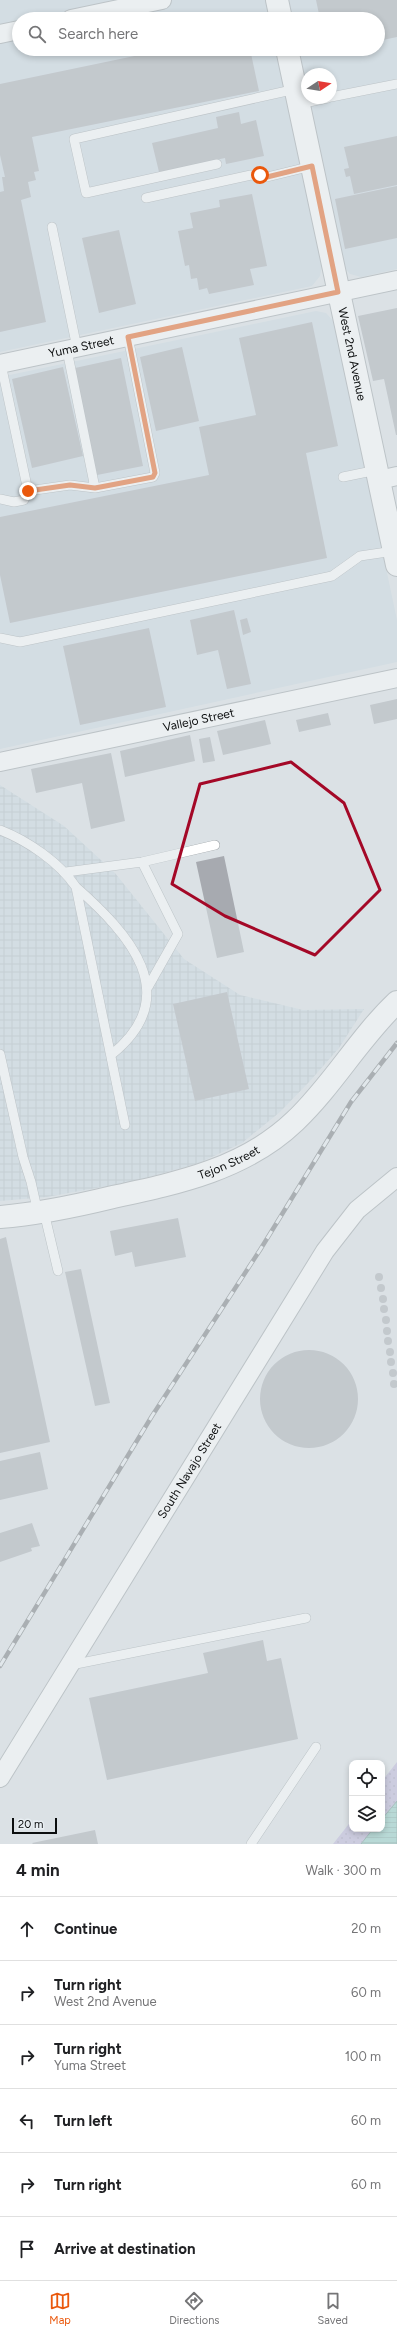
<!DOCTYPE html>
<meta charset="utf-8">
<style>
:root{--surface:#fff;--page:#f6f6f6;--text:#202124;--muted:#757577;--line:#e0e0e0;--accent:#ea580c}
body{margin:0;font-family:Figtree,sans-serif;background:var(--page);color:var(--text)}
.controls{position:absolute;right:12px;bottom:12px;display:grid;overflow:hidden;border-radius:8px;box-shadow:0 2px 6px #0003}
.controls button{width:36px;height:36px;display:grid;place-items:center;padding:0;border:0;border-bottom:1px solid var(--line);background:var(--surface);color:var(--text);font:20px sans-serif}
.compass{position:absolute;left:301px;top:68px;width:36px;height:36px;border-radius:50%;background:var(--surface);box-shadow:0 2px 6px #0003;rotate:78deg}
.scale{position:absolute;left:12px;bottom:10px;width:45px;box-sizing:border-box;padding-left:4px;border:2px solid #0c0e0f;border-top:0;font-size:11px;line-height:14px;white-space:nowrap;color:#0c0e0f;-webkit-text-stroke:3px #e8eef2;paint-order:stroke}
.stop{position:absolute;width:12px;height:12px;margin:-9px;border:3px solid #ea580c;border-radius:50%;background:#fff}
.stop.end{background:#ea580c;border-color:#fff;box-shadow:0 1px 4px #0008}
.list{margin:0;padding:0;list-style:none}
h2{display:flex;justify-content:space-between;align-items:center;height:52px;margin:0;padding:0 16px;font-size:17px}
h2 small{font-size:13px;font-weight:400;color:var(--muted)}
.list li{display:grid;grid-template-columns:26px 1fr auto;gap:12px;align-items:center;box-sizing:border-box;height:64px;padding:0 16px;border-top:1px solid var(--line)}
.list b{display:block;font-size:15px;white-space:nowrap}
.list p{margin:0;font-size:13px;white-space:nowrap;color:var(--muted)}
.list em{font-size:13px;font-style:normal;color:var(--muted)}
.icon{flex:none;width:22px;height:22px;fill:none;stroke:currentColor;stroke-width:2;stroke-linecap:round;stroke-linejoin:round}
.map{position:relative;flex:none;width:397px;height:1844px;overflow:hidden}
.search{position:absolute;background:var(--surface);box-shadow:0 2px 6px #0003;left:12px;right:12px;top:12px;height:44px;display:flex;align-items:center;gap:10px;box-sizing:border-box;padding:0 14px;border-radius:22px;color:var(--muted);font-size:15px}
.sheet{height:436px;background:var(--surface)}
nav{display:flex;justify-content:space-around;align-items:center;box-sizing:border-box;height:56px;border-top:1px solid var(--line);background:var(--surface);font-size:11px;color:var(--muted)}
nav a{display:grid;justify-items:center;gap:2px}
nav .on{color:var(--accent)}
.map>svg:first-child{display:block}
.built{fill:#cad7e0}
.industrial{fill:url(#industrial-grid)}
.green{fill:url(#green-dots)}
.water{fill:url(#water-rules);stroke:#68948d}
.building{fill:#a7aab0}
.lines{fill:none;stroke-linecap:round;stroke-linejoin:round}
.service-casing{stroke:#999fa3;stroke-width:10}
.minor-casing{stroke:#999fa3;stroke-width:20}
.tertiary-casing{stroke:#999fa3;stroke-width:24}
.service{stroke:#fff;stroke-width:9}
.minor{stroke:#fff;stroke-width:18}
.tertiary{stroke:#fff;stroke-width:22}
.rail-casing{stroke:#6f7275;stroke-width:4.5}
.rail{stroke:#e8eef2;stroke-width:3;stroke-dasharray:9;stroke-linecap:butt}
.route{stroke:#ea580c;stroke-width:5}
.marked{fill:none;stroke:#a40827;stroke-width:3;stroke-linejoin:round}
.labels{text-anchor:middle;stroke-width:4;stroke-linejoin:round;paint-order:stroke}
.street-label{font-size:12px;fill:#0c0e0f;stroke:#e8eef2}
</style>
<div class="map">
<svg width="397" height="1844" viewBox="0 0 397 1844">
<defs>
<pattern id="industrial-grid" width="8" height="8" patternUnits="userSpaceOnUse"><rect width="8" height="8" fill="#cad7e0"/><path d="M0 4h8M4 0v8" fill="none" stroke="#acb7bf"/></pattern>
<pattern id="green-dots" width="8" height="8" patternUnits="userSpaceOnUse"><rect width="8" height="8" fill="#bab1d7"/><path d="M2 2h.1M6 6h.1" fill="none" stroke="#9f97b7" stroke-width="1.8" stroke-linecap="round"/></pattern>
<pattern id="water-rules" width="6" height="5" patternUnits="userSpaceOnUse"><rect width="6" height="5" fill="#8fcec3"/><path d="M0 2.5h6" fill="none" stroke="#7ab0a6"/></pattern>
</defs>
<rect width="100%" height="100%" fill="#dbe1e5"/>
<!-- built -->
<path class="built" d="M0,0H266L270,19H19V49H276L322,265L320,276L312,286L0,352Z
M288,0H397V269L361,277L350,274L344,267L309,98H331V74H307V90L299,49H378V19H292Z
M316,311L326,313L334,322L397,620V662L0,749V377Z"/>
<!-- industrial -->
<path class="industrial" d="M0,785L64,826L115,873L184,959L240,995L303,1010L364,1009L339,1048L310,1081L280,1112L242,1143L199,1163L135,1181L47,1197L0,1201Z"/>
<!-- green -->
<path class="green" d="M397,1762V1801L382,1819V1781Z
M352,1820V1829H373L361,1844H333Z"/>
<!-- water -->
<path class="water" d="M397,1801V1844H361L373,1829H382V1819Z"/>
<!-- building -->
<path class="building" d="M316,0H397V37L378,41V19H320Z
M168,49H250L259,91L32,137L39,171L34,172L36,180L28,182L31,197L21,200L46,322L0,332V192L4,191L2,177H5L0,155V84Z
M239,112L241,124L256,120L264,156L226,164L225,158L159,172L152,143L218,128L216,117Z
M397,136V185L354,194L350,176L346,177L344,169L349,168L344,147Z
M397,186V238L345,249L335,199Z
M252,194L267,266L250,269L254,285L209,294L207,288L199,290L197,278L191,279L189,265L185,266L178,231L193,228L190,213L220,207L219,200Z
M119,230L136,304L99,313L82,238Z
M397,308V435H396L384,379L373,381L358,316Z
M312,322L338,446L306,453L327,558L10,623L0,575V517L209,475L199,427L256,415L239,338Z
M182,347L199,421L156,431L140,357Z
M121,358L143,466L97,475L75,368Z
M63,367L83,456L32,468L12,379Z
M234,610L251,684L227,689L218,650L197,655L190,620Z
M247,618L251,632L243,635L240,620Z
M149,628L166,707L80,725L63,646Z
M397,699V719L374,724L370,705Z
M328,713L331,725L299,732L296,720Z
M265,720L271,744L223,755L217,731Z
M190,735L195,761L125,777L120,751Z
M210,737L215,761L203,763L199,739Z
M111,753L125,821L91,829L82,783L36,793L31,769Z
M224,856L244,952L217,958L196,862Z
M227,992L249,1089L195,1101L173,1004Z
M178,1218L186,1257L135,1267L132,1252L115,1256L110,1231Z
M6,1237L50,1442L0,1453V1239Z
M81,1269L110,1403L95,1406L65,1272Z
M375 1277a4 4 0 1 1 8 0a4 4 0 1 1-8 0Z
M377 1288a4 4 0 1 1 8 0a4 4 0 1 1-8 0Z
M379 1299a4 4 0 1 1 8 0a4 4 0 1 1-8 0Z
M380 1309a4 4 0 1 1 8 0a4 4 0 1 1-8 0Z
M382 1320a4 4 0 1 1 8 0a4 4 0 1 1-8 0Z
M383 1331a4 4 0 1 1 8 0a4 4 0 1 1-8 0Z
M384 1341a4 4 0 1 1 8 0a4 4 0 1 1-8 0Z
M386 1352a4 4 0 1 1 8 0a4 4 0 1 1-8 0Z
M260 1399a49 49 0 1 1 98 0a49 49 0 1 1-98 0Z
M387 1362a4 4 0 1 1 8 0a4 4 0 1 1-8 0Z
M389 1373a4 4 0 1 1 8 0a4 4 0 1 1-8 0Z
M390 1384a4 4 0 1 1 8 0a4 4 0 1 1-8 0Z
M40,1452L48,1489L0,1500V1461Z
M32,1523L40,1546L31,1548L32,1551L0,1562V1533Z
M263,1640L267,1661L281,1658L298,1739L107,1780L89,1698L208,1673L203,1653Z
M95,1830L98,1844H33L32,1843Z"/>
<g class="lines">
<!-- service casing -->
<g class="service-casing">
<path id="service" d="M79,49H80
M331,97L397,84
M299,104L328,98
M217,164L86,193L74,139L296,89
M146,198L251,175L267,177L312,166
M52,227L77,348
M67,350L95,488
M343,477L377,470
M28,491L70,485L95,488L153,477L155,473L128,337
M0,499L14,502L24,500L28,491L1,364
M0,638L20,642L332,576L360,556L394,551
M0,830C28,841 59,862 76,887L125,1125
M142,862L178,934L148,987
M66,872L142,862L215,845
M76,887C128,933 186,995 111,1055
M0,1054L23,1157L31,1182L38,1213
M44,1212L58,1271
M71,1665L306,1618
M251,1844L316,1747"/>
</g>
<!-- minor casing -->
<g class="minor-casing">
<g id="minor">
<path d="M71,19L162,0"/>
<path d="M0,34L19,30"/>
<path id="s1" d="M0,364L397,280"/>
<path d="M379,480L397,476"/>
<path id="s2" d="M0,762L397,678"/>
<path id="s3" d="M0,1778L325,1251L357,1210L397,1177"/>
</g>
</g>
<!-- tertiary casing -->
<g class="tertiary-casing">
<g id="tertiary">
<path d="M277,0L281,19"/>
<path id="s4" d="M287,49L397,565"/>
<path id="s5" d="M0,1217C39,1214 76,1206 113,1197C178,1183 245,1169 295,1121C333,1085 359,1038 397,1002"/>
</g>
</g>
<!-- service -->
<use href="#service" class="service"/>
<!-- minor -->
<use href="#minor" class="minor"/>
<!-- tertiary -->
<use href="#tertiary" class="tertiary"/>
<!-- rail casing -->
<g class="rail-casing">
<path id="rail" d="M0,1666L152,1416L260,1250L351,1102L397,1043"/>
</g>
<!-- rail -->
<use href="#rail" class="rail"/>
</g>
<g class="lines">
<!-- route -->
<path class="route" d="M28,491L70,485L95,488L153,477L155,473L128,337L338,292L312,166L267,177L260,175"/>
</g>
<!-- marked area -->
<path d="M0 0H397V1844H0ZM291,762L344,803L380,890L315,955L225,916L172,884L200,784Z" fill="#dbe1e5" fill-opacity=".55" fill-rule="evenodd"/>
<path class="marked" d="M291,762L344,803L380,890L315,955L225,916L172,884L200,784Z"/>
<g class="labels">
<!-- street labels -->
<g class="street-label">
<text dy="4" stroke="none"><textPath href="#s1" startOffset="83">Yuma Street</textPath></text>
<text dy="4" stroke="none"><textPath href="#s4" startOffset="312">West 2nd Avenue</textPath></text>
<text dy="4" stroke="none"><textPath href="#s2" startOffset="203">Vallejo Street</textPath></text>
<text dy="4" stroke="none"><textPath href="#s5" startOffset="236">Tejon Street</textPath></text>
<text dy="4" stroke="none"><textPath href="#s3" startOffset="361">South Navajo Street</textPath></text>
</g>
</g>
</svg>
<div class="controls">
<button><svg class="icon" aria-label="locate" viewBox="0 0 24 24"><circle cx="12" cy="12" r="6"/><path d="M12 2v4M12 18v4M2 12h4M18 12h4"/></svg></button>
<button><svg class="icon" aria-label="layers" viewBox="0 0 24 24"><path d="M12 4l9 5-9 5-9-5zM3 14l9 5 9-5"/></svg></button>
</div>
<svg class="compass" viewBox="-18 -18 36 36"><path d="M0-13l5 13h-10z" fill="#e53935"/><path d="M0 13l5-13h-10z" fill="#757577"/></svg>
<div class="scale">20 m</div>
<div class="stop" style="left:260px;top:175px"></div>
<div class="stop end" style="left:28px;top:491px"></div>
<div class="search"><svg class="icon" aria-label="search" viewBox="0 0 24 24"><circle cx="10" cy="10" r="6"/><path d="M15 15l6 6"/></svg>Search here</div>
</div>
<section class="sheet">
<h2>4 min<small>Walk · 300 m</small></h2>
<ul class="list">
<li><svg class="icon" aria-label="ahead" viewBox="0 0 24 24"><path d="M12 20V5M6 11l6-6 6 6"/></svg><div><b>Continue</b></div><em>20 m</em></li>
<li><svg class="icon" aria-label="right" viewBox="0 0 24 24"><path d="M7 20v-9h11M14 6l5 5-5 5"/></svg><div><b>Turn right</b><p>West 2nd Avenue</p></div><em>60 m</em></li>
<li><svg class="icon" aria-label="right" viewBox="0 0 24 24"><path d="M7 20v-9h11M14 6l5 5-5 5"/></svg><div><b>Turn right</b><p>Yuma Street</p></div><em>100 m</em></li>
<li><svg class="icon" aria-label="left" viewBox="0 0 24 24"><path d="M17 20v-9H6M10 6l-5 5 5 5"/></svg><div><b>Turn left</b></div><em>60 m</em></li>
<li><svg class="icon" aria-label="right" viewBox="0 0 24 24"><path d="M7 20v-9h11M14 6l5 5-5 5"/></svg><div><b>Turn right</b></div><em>60 m</em></li>
<li><svg class="icon" aria-label="arrive" viewBox="0 0 24 24"><path d="M6 21V4h12l-3 4 3 4H6"/></svg><div><b>Arrive at destination</b></div></li>
</ul>
</section>
<nav>
<a class="on"><svg class="icon" aria-label="map" viewBox="0 0 24 24"><path d="M3 6l6-2 6 2 6-2v14l-6 2-6-2-6 2zM9 4v14M15 6v14"/></svg>Map</a>
<a><svg class="icon" aria-label="directions" viewBox="0 0 24 24"><path d="M12 3l9 9-9 9-9-9zM9 14v-3h6M13 9l2 2-2 2"/></svg>Directions</a>
<a><svg class="icon" aria-label="saved" viewBox="0 0 24 24"><path d="M7 4h10v16l-5-4-5 4z"/></svg>Saved</a>
</nav>
